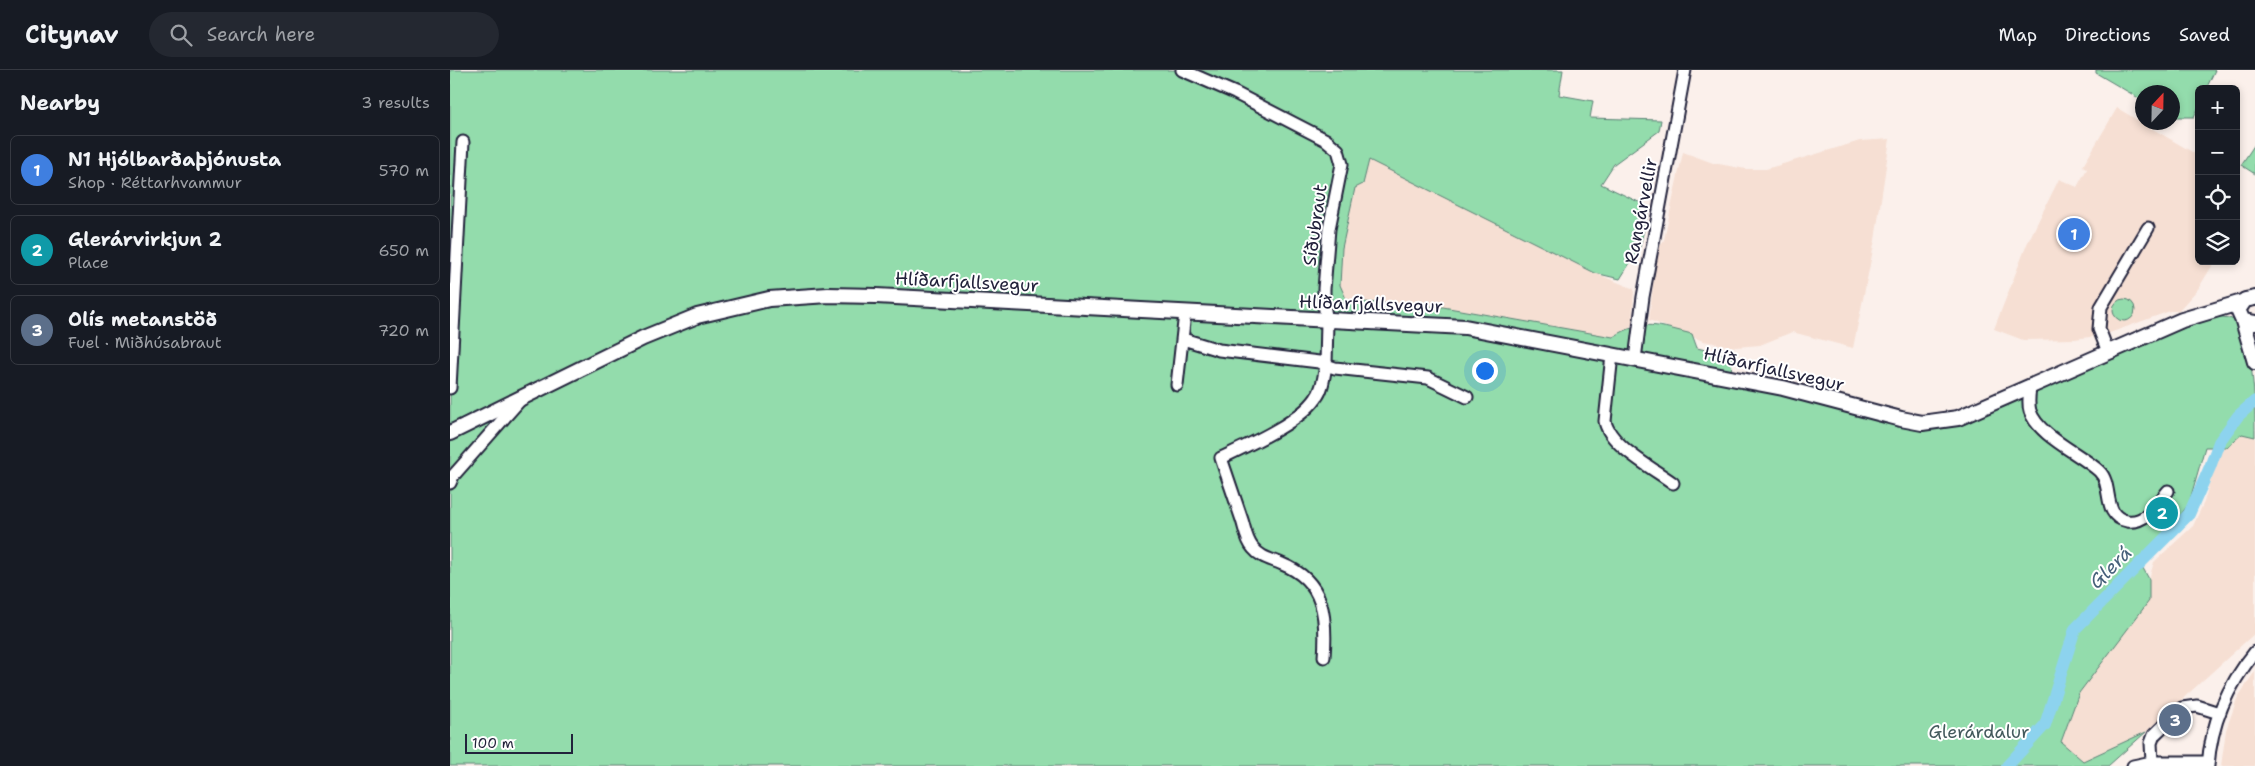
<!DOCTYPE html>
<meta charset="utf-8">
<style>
:root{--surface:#171b24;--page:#242831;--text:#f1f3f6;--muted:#9ea1a6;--line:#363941;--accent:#db2777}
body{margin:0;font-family:"Shantell Sans",sans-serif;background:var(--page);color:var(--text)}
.controls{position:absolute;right:15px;top:15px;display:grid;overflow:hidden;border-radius:8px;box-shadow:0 2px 8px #0003}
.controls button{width:45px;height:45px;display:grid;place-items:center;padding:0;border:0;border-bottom:1px solid var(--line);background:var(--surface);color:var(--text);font:25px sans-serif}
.compass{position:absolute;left:1685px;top:15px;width:45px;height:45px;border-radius:50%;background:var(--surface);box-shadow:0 2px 8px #0003;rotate:22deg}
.scale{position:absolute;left:15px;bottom:12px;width:108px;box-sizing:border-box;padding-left:5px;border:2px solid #22223b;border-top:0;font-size:14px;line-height:18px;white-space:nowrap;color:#22223b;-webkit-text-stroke:4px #fff;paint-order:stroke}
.you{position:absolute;left:1034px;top:300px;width:18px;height:18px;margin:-12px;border:4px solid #fff;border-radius:50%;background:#1a73e8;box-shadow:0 0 0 8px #1a73e833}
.badge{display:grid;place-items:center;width:32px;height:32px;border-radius:50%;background:var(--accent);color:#fff;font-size:16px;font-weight:700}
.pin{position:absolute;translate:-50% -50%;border:2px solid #fff;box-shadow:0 1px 5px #0006}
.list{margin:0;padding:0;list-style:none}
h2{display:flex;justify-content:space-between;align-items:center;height:65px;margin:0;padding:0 20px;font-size:21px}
h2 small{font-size:16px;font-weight:400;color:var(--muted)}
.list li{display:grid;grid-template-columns:32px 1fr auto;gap:15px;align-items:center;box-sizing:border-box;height:70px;margin:0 10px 10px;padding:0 10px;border:1px solid var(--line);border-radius:8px}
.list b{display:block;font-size:19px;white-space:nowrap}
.list p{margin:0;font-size:16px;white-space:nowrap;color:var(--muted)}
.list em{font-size:16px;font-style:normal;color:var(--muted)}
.icon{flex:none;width:28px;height:28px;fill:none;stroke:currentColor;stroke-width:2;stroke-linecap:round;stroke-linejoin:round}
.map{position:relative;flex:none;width:1805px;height:696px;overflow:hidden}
header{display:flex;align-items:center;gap:30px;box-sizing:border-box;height:70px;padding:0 25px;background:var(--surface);border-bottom:1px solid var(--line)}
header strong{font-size:24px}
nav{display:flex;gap:28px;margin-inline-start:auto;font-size:18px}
.search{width:350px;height:45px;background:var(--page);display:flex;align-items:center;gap:12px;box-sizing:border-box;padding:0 18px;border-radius:28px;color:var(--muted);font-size:19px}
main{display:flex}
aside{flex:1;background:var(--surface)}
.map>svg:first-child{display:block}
.built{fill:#f6dfd3}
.green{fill:#93dcac;stroke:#5a7f74}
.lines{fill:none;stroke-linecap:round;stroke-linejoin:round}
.river{stroke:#8dd3ee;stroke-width:12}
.minor-casing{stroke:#22223b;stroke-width:15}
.major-casing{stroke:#22223b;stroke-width:18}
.minor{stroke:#fff;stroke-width:11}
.major{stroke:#fff;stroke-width:14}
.labels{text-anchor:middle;stroke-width:4;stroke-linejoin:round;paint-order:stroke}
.street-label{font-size:18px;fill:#22223b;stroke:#fff}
.park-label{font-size:18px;fill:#445a5d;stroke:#fff}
.water-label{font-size:19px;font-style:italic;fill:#47607a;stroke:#fff}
</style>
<header>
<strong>Citynav</strong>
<div class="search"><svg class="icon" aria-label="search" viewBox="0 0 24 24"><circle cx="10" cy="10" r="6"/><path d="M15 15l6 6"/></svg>Search here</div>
<nav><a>Map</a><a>Directions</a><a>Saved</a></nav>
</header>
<main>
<aside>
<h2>Nearby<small>3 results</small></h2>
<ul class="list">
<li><span class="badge" style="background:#3f7fe0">1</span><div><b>N1 Hjólbarðaþjónusta</b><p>Shop · Réttarhvammur</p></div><em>570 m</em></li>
<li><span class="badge" style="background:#0f9aa8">2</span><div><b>Glerárvirkjun 2</b><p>Place</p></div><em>650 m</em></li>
<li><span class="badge" style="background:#5c6f8a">3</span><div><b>Olís metanstöð</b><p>Fuel · Miðhúsabraut</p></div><em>720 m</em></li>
</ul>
</aside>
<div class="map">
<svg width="1805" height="696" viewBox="0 0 1805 696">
<rect width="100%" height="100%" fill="#fbf0eb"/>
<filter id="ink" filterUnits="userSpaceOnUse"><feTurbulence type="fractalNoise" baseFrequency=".02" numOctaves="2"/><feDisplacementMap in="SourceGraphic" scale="10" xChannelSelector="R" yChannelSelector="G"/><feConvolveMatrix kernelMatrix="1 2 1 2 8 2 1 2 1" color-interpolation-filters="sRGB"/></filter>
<g filter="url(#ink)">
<!-- built -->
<path class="built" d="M1667,38L1749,86V191H1765L1748,219L1728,241H1720L1654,265L1625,269L1573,270L1544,259L1577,174L1609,109L1627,117L1637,99L1633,96Z
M1440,69L1425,170L1403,278L1342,262L1310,275L1286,277L1253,271L1199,250L1207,181L1214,170L1233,82L1263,93L1296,99H1316L1410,71Z
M919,89L1145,203L1184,219L1182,254L1175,265L1163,267L993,237L897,231L890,215L892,178L905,118L913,114Z
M1805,359V563L1696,662L1633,691L1611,673L1629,623L1698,531L1699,509L1704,492L1743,456L1754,432L1765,393L1780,362Z
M1805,601V696H1771L1776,660L1787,629Z"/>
<!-- green -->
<path class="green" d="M0,0H1113L1109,25L1143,31L1140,48L1211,50L1209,61L1164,94L1151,114L1199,137L1190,177L1170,209L1145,203L919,90L913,114L905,118L892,178L890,215L897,231L993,237L1163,267C1194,248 1209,256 1242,264L1247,278L1282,286L1281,310L1475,357L1760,245L1779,248L1789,252C1804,289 1805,328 1805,367L1792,364L1777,377H1755L1739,433L1720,460L1689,491L1699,509V531L1629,623L1611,672L1633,691L1696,662L1658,696H0Z
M1646,0H1765L1756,19H1749V36L1744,47H1723L1722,22H1692V30L1646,3Z
M1805,74V104L1791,95Z
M1663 240a11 11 0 1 1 22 0a11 11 0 1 1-22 0Z"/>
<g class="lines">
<!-- river -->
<path class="river" d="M1557,696L1595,655L1625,559L1739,444L1760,397L1769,372L1788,346L1805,331"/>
<!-- minor casing -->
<g class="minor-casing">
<path id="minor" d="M732,0L785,23L876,70L888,80L892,94L879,159L874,219V235L877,251L876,295L885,298L978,308L1017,327
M733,269L769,280L869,292L876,295C874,306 873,319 866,328C849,353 798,375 771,388C778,409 785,429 792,450C795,459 796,470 803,478C811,488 821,489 832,494C875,511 877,548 874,587
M1658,282L1649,259L1651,237L1698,158
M1162,285L1155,351C1159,375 1204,399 1223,413
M1185,289L1193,227L1235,0
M727,315L735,243
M0,318L13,72
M1580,318C1579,325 1578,334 1580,341C1588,366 1631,384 1649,401C1664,415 1651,446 1677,451C1696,454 1708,433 1718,421
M0,413L3,406L71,329
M1702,692L1701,673L1704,665L1732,638L1747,636L1769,643
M1683,696L1702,692H1758
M1758,696C1761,654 1778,615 1805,582"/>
</g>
<!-- major casing -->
<g class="major-casing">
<path id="major" d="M1805,228L1795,230L1788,240L1793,251L1805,253
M1793,251L1805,292
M0,363L193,268L247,246L319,229L378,225L426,226L1015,257L1333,318L1451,349L1472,353L1508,348L1732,250L1792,232"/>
</g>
<!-- minor -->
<use href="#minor" class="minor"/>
<!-- major -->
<use href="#major" class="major"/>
</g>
</g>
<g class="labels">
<!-- street labels -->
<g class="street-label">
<text transform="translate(1191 141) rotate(-79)" y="6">Rangárvellir</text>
<text transform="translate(865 155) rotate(-82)" y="6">Síðubraut</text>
<text transform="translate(517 212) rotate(3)" y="6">Hlíðarfjallsvegur</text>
<text transform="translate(921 234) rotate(2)" y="6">Hlíðarfjallsvegur</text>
<text transform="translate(1324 299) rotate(13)" y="6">Hlíðarfjallsvegur</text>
</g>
<!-- park labels -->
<g class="park-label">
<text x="1529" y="668">Glerárdalur</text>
</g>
<!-- water labels -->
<g class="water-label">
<text transform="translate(1660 497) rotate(-45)" y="7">Glerá</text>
</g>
</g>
</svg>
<div class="controls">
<button>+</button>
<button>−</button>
<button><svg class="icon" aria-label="locate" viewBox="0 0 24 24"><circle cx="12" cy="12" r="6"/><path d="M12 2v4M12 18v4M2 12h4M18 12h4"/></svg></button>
<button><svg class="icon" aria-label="layers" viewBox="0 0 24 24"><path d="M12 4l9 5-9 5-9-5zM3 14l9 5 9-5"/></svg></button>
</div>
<svg class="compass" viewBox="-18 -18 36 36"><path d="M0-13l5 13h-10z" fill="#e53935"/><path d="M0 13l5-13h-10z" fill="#9ea1a6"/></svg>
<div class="scale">100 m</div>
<div class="you"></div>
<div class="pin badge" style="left:1624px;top:164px;background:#3f7fe0">1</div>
<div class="pin badge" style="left:1712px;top:443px;background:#0f9aa8">2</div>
<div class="pin badge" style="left:1725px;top:650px;background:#5c6f8a">3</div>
</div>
</main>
